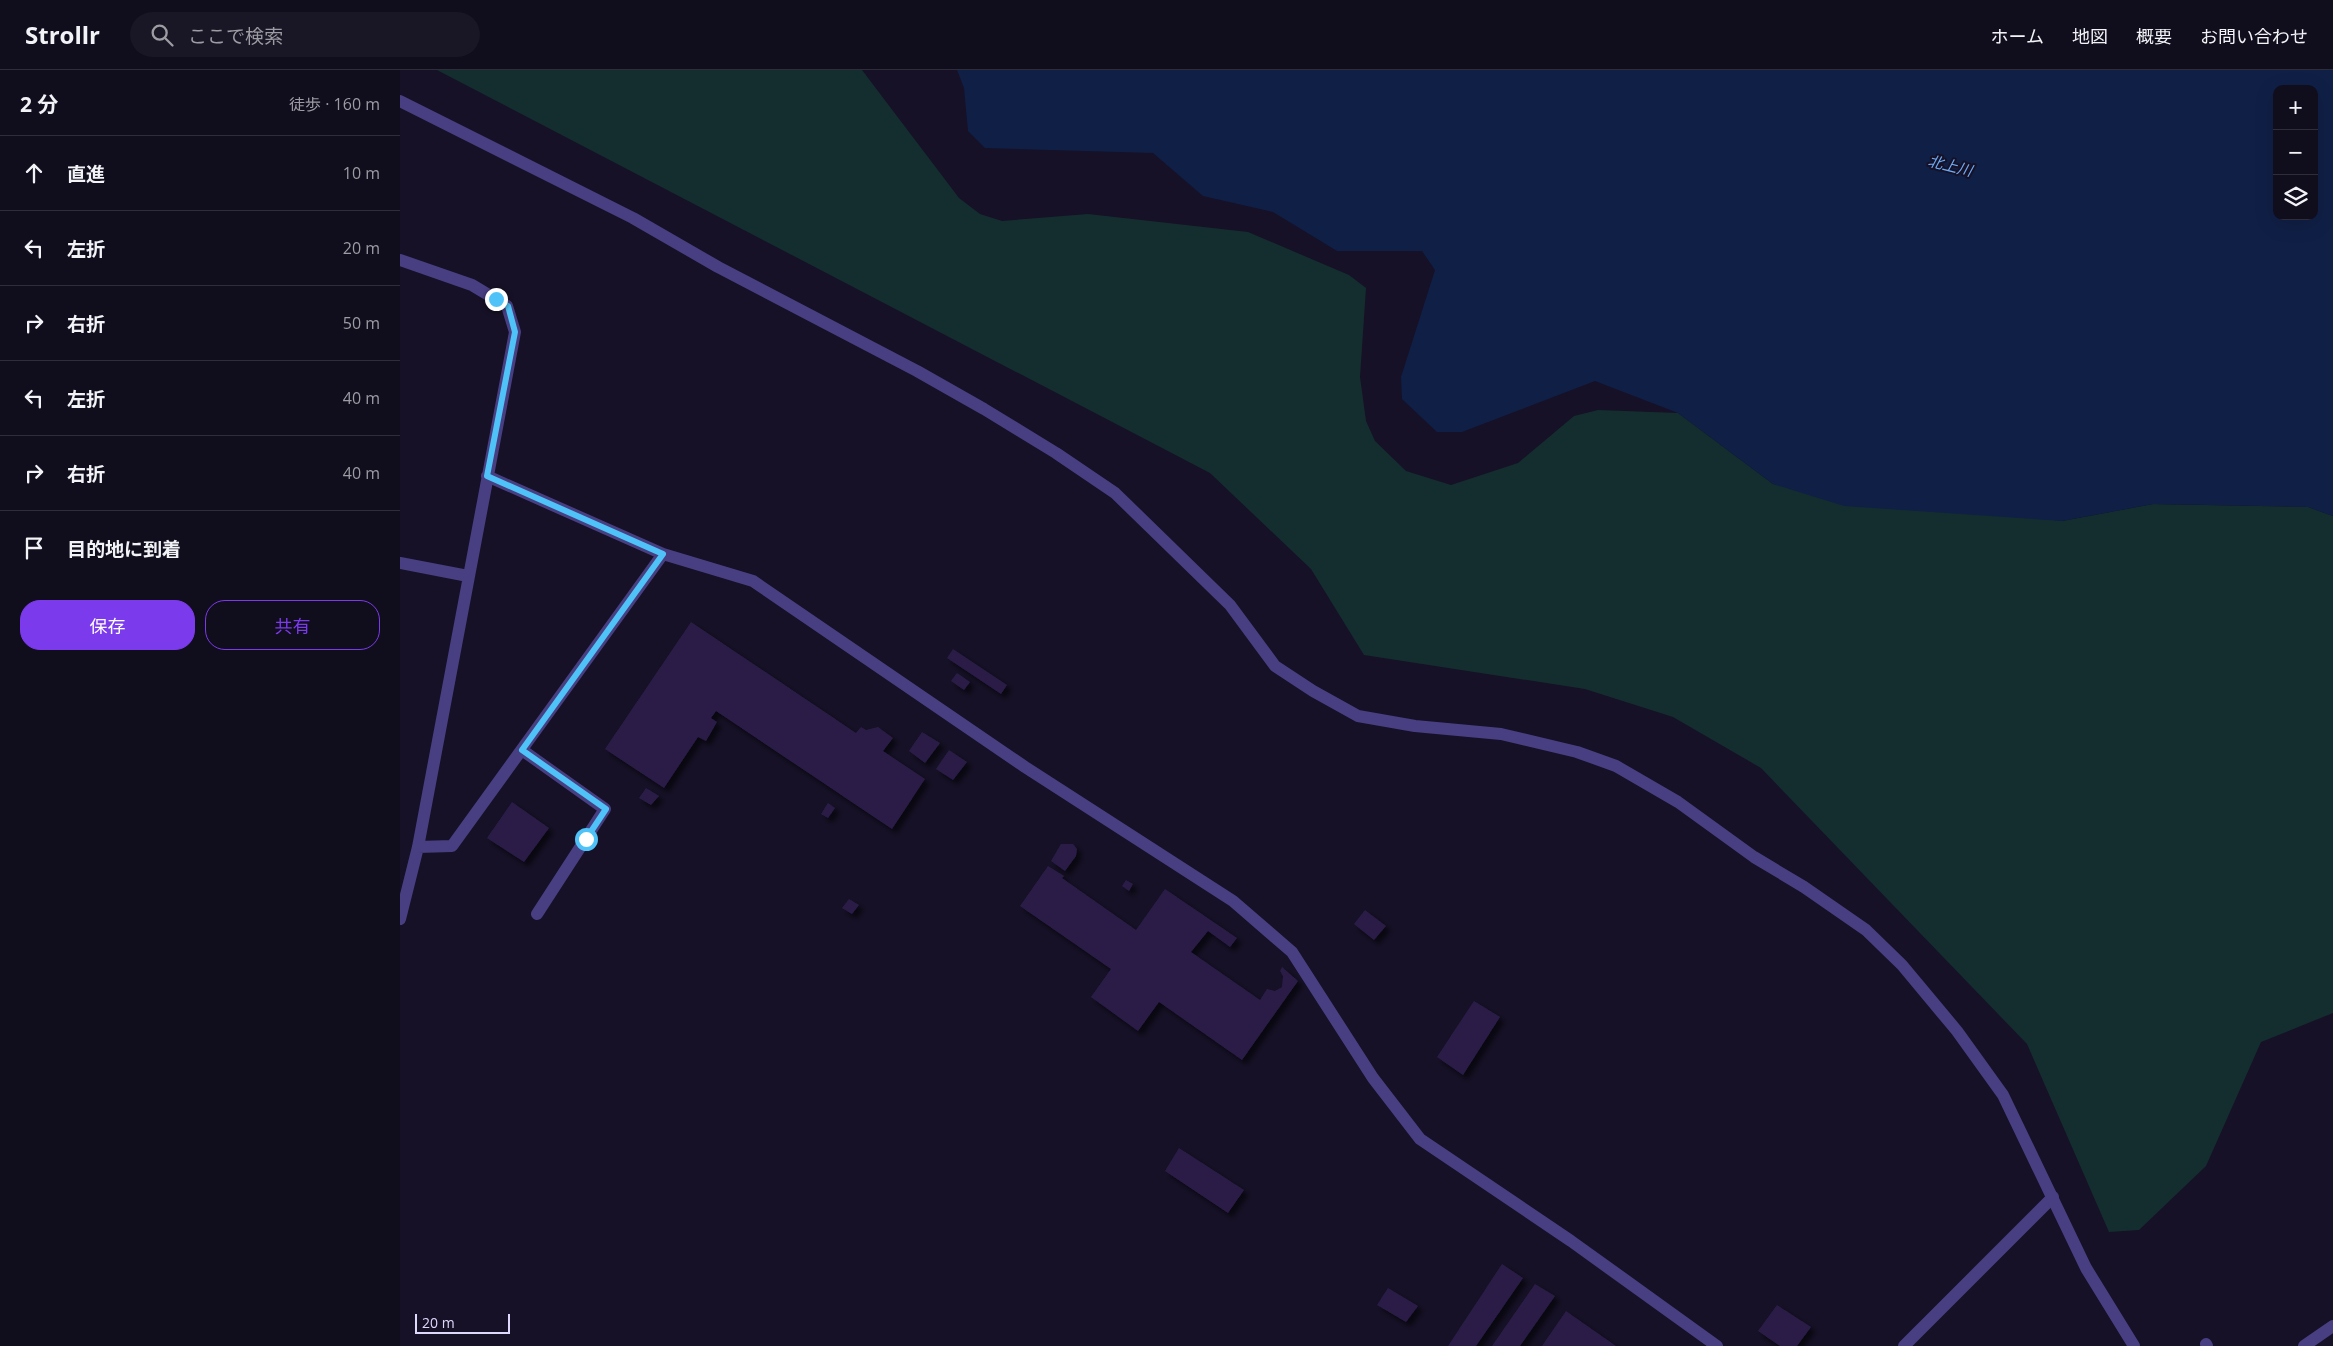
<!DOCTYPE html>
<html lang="ja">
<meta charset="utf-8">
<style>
:root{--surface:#100d1c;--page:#191625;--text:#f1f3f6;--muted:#9c9ca3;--line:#302d3b;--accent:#7c3aed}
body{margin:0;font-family:"Open Sans","Noto Sans JP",sans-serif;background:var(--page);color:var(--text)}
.controls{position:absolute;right:15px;top:15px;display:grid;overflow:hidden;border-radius:10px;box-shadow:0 5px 20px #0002}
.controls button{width:45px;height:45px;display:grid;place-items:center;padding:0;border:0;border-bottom:1px solid var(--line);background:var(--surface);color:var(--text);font:25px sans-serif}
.scale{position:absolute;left:15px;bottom:12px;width:95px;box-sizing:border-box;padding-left:5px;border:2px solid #dfd8fd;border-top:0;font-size:14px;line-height:18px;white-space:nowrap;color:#dfd8fd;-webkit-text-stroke:4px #161126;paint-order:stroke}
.stop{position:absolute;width:15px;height:15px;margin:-11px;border:4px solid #4fc3f7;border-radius:50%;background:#fff}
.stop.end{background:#4fc3f7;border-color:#fff;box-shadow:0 1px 5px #0008}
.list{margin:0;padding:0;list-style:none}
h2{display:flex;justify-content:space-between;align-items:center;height:65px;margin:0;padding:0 20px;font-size:21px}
h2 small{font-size:16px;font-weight:400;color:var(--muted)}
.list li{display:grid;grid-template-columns:32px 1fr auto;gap:15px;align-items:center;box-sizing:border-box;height:75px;padding:0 20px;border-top:1px solid var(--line)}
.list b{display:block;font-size:19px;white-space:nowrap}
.list em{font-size:16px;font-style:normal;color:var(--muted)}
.actions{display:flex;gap:10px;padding:15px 20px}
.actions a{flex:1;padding:11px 0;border:1px solid var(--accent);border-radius:20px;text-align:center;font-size:18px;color:var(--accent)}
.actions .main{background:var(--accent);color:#fff}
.icon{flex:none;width:28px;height:28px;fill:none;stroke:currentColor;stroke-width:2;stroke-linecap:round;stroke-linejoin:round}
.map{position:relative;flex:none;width:1933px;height:1276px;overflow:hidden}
header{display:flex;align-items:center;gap:30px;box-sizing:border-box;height:70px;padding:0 25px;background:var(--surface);border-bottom:1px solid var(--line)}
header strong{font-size:24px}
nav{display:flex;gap:28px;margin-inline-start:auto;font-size:18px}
.search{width:350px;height:45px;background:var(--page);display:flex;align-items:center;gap:12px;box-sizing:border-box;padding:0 18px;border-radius:28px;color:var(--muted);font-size:19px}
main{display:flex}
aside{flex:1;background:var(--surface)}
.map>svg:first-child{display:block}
.green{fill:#142e2f}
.water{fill:#101f46;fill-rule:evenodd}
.building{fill:#291e46;filter:url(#shadow)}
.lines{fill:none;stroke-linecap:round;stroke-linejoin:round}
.service{stroke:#473f82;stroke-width:12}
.tertiary{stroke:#473f82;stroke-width:12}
.route{stroke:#4fc3f7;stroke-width:6}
.labels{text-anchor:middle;stroke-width:4;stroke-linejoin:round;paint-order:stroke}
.water-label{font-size:15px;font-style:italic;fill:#6dabf6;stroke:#161126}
</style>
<header>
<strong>Strollr</strong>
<div class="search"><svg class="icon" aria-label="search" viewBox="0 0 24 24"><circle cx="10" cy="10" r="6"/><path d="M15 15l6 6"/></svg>ここで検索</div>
<nav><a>ホーム</a><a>地図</a><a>概要</a><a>お問い合わせ</a></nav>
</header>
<main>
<aside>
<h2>2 分<small>徒歩 · 160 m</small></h2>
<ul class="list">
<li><svg class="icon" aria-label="ahead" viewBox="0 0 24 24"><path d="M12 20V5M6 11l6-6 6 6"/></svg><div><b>直進</b></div><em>10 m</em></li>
<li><svg class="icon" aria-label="left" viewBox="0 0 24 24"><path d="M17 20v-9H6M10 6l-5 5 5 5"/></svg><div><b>左折</b></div><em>20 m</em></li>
<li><svg class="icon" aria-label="right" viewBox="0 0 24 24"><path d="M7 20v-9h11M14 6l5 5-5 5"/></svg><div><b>右折</b></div><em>50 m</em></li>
<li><svg class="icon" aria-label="left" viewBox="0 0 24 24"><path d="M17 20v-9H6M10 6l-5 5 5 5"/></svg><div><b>左折</b></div><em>40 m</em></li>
<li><svg class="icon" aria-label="right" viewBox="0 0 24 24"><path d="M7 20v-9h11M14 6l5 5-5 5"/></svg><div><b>右折</b></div><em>40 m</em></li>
<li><svg class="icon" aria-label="arrive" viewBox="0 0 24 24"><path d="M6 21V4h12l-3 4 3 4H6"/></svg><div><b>目的地に到着</b></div></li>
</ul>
<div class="actions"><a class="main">保存</a><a>共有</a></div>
</aside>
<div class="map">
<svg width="1933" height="1276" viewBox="0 0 1933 1276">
<defs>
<filter id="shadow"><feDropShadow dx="4.5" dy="4.5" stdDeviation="2.5" flood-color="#0009"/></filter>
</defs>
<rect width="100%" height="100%" fill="#161126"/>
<!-- green -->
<path class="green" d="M37,0H462L559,128L580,144L602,151L688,144L848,162L949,205L966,218L960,307L966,351L975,371L1006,401L1051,415L1118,393L1174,346L1198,340L1278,343L1373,414L1662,451L1753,434L1908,437L1933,446V943L1861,972L1806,1096L1739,1160L1709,1162L1627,974L1361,698L1273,647L1185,619L964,585L911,499L810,403Z"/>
<!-- water -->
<path class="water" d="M557,0H1933V446L1908,437L1753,434L1662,451L1444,436L1373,414L1278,343L1195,311L1062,362H1037L1002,329L1001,307L1035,200L1022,181H937L873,142L803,126L753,83L585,78L568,61L564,18ZM1877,19H1914V146H1877Z"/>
<!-- building -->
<path class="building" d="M291,552L456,663L461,657L466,660L478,657L493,668L483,681L525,709L492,759L316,641L311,648L317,652L306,671L298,667L264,718L205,679Z
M553,579L607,615L601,624L547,588Z
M557,603L570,612L564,620L551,611Z
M522,662L540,673L525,693L509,681Z
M549,680L567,692L553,710L536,699Z
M246,718L259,726L251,735L239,728Z
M112,732L149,758L124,792L87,768Z
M428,733L435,738L428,748L421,744Z
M661,774H673L677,779L676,786L665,801L651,791Z
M648,796L664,806L662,808L736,860L765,819L837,868L830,877L808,861L791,882L860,930L867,919L875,921L882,917L883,906L880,901L882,897L898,911L842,990L759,932L738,961L691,927L711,899L620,836Z
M726,810L733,814L729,821L722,816Z
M449,829L459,835L452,844L442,838Z
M965,840L986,856L974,870L954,854Z
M1074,931L1100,947L1063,1005L1037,987Z
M779,1078L844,1120L828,1143L765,1101Z
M1102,1194L1123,1208L1076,1276H1048Z
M1135,1214L1155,1226L1120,1276H1092Z
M988,1218L1018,1236L1006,1252L977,1235Z
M1377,1235L1411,1257L1397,1276H1380L1358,1261Z
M1166,1241L1216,1276H1142Z"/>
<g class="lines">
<!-- service -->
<path class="service" d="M0,190L72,215L107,236L115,262L18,777L0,849
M87,406L263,484L353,511L625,697L833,831L892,882L973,1008L1020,1069L1171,1171L1317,1276
M0,493L68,506
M122,680L205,739L137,844
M18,777L52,776L263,484
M1806,1274L1807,1276
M1504,1276L1653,1127
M1904,1276L1933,1256"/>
<!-- tertiary -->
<path class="tertiary" d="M0,31L233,148L318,197L517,301L584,339L656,383L715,423L830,535L875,596L913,621L958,646L1015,656L1101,664L1177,682L1216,696L1278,732L1354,787L1404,817L1466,860L1502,895L1557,961L1603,1025L1686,1198L1734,1276"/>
</g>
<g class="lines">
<!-- route -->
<path class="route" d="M96,229L108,236L115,262L87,406L263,484L122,680L206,739L186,769"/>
</g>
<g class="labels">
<!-- water labels -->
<g class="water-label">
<text transform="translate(1550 96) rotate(14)" y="5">北上川</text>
</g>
</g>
</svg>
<div class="controls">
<button>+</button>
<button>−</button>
<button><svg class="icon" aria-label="layers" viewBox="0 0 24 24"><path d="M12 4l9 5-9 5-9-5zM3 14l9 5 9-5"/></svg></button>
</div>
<div class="scale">20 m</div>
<div class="stop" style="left:186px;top:769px"></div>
<div class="stop end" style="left:96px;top:229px"></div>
</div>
</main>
